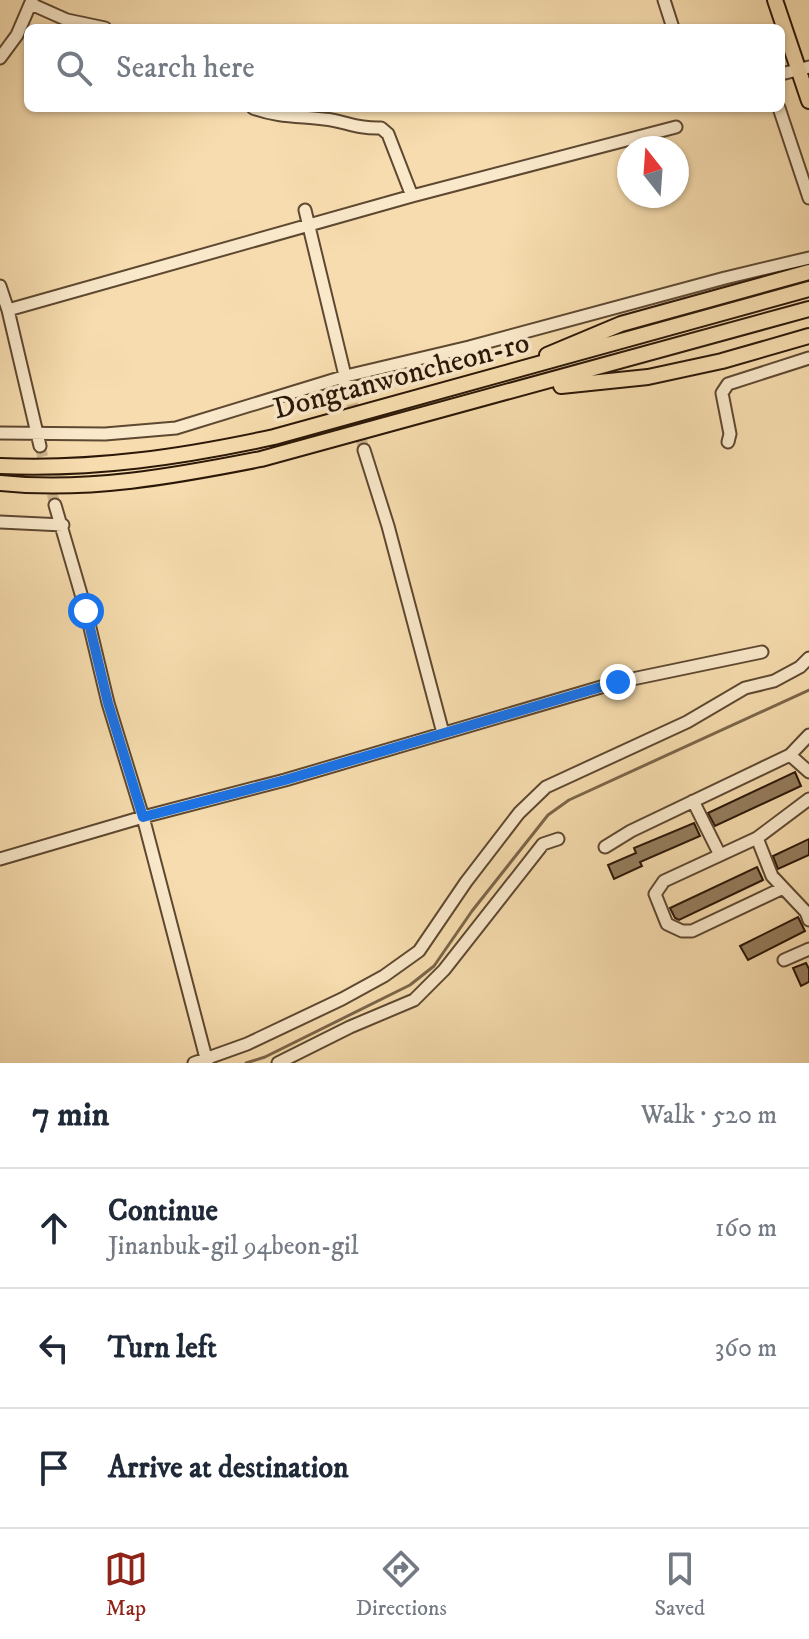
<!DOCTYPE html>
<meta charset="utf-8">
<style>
:root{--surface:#fff;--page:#f6f6f7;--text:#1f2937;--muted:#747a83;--line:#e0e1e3;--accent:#8f2418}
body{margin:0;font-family:"IM FELL DW Pica",serif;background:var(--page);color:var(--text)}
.compass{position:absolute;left:617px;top:136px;width:72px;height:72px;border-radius:50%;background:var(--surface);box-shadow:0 2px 6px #0004;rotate:343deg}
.stop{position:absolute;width:24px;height:24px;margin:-18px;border:6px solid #1a73e8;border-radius:50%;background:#fff}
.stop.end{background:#1a73e8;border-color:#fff;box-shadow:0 2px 8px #0008}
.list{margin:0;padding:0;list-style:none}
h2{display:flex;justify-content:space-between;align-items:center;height:104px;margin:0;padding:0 32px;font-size:34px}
h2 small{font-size:26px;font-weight:400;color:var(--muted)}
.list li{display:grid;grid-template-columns:52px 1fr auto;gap:24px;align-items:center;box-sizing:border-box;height:120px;padding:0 32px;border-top:2px solid var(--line)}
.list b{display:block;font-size:30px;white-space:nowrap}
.list p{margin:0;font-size:26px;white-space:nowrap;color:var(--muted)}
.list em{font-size:26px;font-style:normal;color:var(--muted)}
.icon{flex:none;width:44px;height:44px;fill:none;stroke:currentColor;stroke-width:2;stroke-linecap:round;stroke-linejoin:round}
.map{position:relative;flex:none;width:809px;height:1063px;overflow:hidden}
.search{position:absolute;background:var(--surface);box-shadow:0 2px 6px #0004;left:24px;right:24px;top:24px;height:88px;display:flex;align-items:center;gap:20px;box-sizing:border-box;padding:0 28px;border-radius:12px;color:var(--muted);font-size:30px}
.sheet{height:464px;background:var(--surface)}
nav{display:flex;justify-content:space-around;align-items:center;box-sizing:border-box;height:112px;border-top:2px solid var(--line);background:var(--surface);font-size:22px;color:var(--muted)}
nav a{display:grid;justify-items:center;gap:4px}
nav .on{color:var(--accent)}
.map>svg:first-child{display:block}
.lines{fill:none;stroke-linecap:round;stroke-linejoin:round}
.stream{stroke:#7b6549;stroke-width:3}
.building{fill:#957d5e;stroke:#2b1707;stroke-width:2}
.minor-tunnel{stroke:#cdb58d;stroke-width:11;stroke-dasharray:11 5.5;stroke-linecap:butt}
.minor-casing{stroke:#5e4831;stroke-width:15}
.major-casing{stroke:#2b1707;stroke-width:18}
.minor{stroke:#f9e8ca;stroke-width:11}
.major{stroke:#f6dcae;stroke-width:14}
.route{stroke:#1a73e8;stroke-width:10}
.labels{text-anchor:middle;stroke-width:7;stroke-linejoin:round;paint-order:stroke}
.street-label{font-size:30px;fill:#2b1707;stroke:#f9e8ca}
</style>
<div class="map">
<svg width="809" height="1063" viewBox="0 0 809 1063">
<rect width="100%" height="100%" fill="#f6dcae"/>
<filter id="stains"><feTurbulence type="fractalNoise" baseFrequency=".0025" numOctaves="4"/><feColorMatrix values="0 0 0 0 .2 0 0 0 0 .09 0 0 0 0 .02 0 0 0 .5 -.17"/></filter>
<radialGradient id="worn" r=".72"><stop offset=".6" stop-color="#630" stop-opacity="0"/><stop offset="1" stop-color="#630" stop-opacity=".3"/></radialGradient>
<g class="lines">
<!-- stream -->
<path class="stream" d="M246,1063L265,1057L410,985L434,966L472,911L548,815L569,800L809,690"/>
</g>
<!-- building -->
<path class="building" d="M795,772L801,786L715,826L708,813Z
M694,823L700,836L640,862L642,866L614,879L608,865L636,853L634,848Z
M809,839V855L778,869L773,856Z
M757,867L763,880L679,920L675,918L670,908Z
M798,917L805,931L748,960L740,946Z
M806,963L809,969V982L801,986L793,968Z"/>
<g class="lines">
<!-- minor-tunnel -->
<path class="minor-tunnel" d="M348,388L364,450
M40,446L55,505"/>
<!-- minor casing -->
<g class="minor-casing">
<path id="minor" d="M664,0L673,28
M31,4L67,20L105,28
M0,58L17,35L32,0
M781,74L809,67
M253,108C277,117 299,116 324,119C346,121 355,129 381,128L388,134L412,196
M779,108L809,198
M305,210L348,388
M0,286L8,310L40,446
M8,310L412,196L676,127
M0,433L105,434L176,428L346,376L469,347L725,278L809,258
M728,442L730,434L722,393L728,384L809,358
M364,450L388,526L443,733
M55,505L86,611L108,703L143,817L207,1062
M0,522L63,525
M790,755L809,772
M693,801L720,855
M757,838L772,876L806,912L809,920
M605,847L631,831L790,755L809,735
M0,859L143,817L285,780L618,682L762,652
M783,888L692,931H682L667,924L655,894L664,881L757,838L809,799
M784,960L809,949
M194,1063L247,1044L342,999L384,976L419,951L466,882L519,813L546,787L687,722L745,688L774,681L800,667L809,658
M278,1063L350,1027L414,1000L444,970L543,844L558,839"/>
</g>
<!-- major casing -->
<g class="major-casing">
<path id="major" d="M775,0L809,101
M547,355L621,324L809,272
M561,386L648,377L722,361L809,336
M0,466C94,470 182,457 274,437L809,289
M0,483C88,492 175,476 261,459L809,309"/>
</g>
<!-- minor -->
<use href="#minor" class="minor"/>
<!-- major -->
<use href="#major" class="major"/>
</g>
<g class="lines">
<!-- route -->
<path class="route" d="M86,611L108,703L143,817L285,780L618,682"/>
</g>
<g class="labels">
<!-- street labels -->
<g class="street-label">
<text transform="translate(401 375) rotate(-15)" y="10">Dongtanwoncheon-ro</text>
</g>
</g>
<rect width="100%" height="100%" filter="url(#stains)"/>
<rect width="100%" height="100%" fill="url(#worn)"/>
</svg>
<svg class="compass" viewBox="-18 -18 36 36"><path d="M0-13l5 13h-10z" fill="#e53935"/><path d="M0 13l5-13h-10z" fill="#747a83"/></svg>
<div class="stop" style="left:86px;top:611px"></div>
<div class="stop end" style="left:618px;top:682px"></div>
<div class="search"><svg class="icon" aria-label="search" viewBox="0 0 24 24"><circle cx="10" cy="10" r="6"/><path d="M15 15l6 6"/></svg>Search here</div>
</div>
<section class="sheet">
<h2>7 min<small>Walk · 520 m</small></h2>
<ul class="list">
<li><svg class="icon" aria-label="ahead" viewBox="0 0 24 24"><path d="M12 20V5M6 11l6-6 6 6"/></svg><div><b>Continue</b><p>Jinanbuk-gil 94beon-gil</p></div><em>160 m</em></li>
<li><svg class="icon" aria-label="left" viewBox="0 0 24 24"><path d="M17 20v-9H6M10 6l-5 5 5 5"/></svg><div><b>Turn left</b></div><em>360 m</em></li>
<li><svg class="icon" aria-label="arrive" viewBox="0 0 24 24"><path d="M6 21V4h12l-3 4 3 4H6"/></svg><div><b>Arrive at destination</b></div></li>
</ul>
</section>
<nav>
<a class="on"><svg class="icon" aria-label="map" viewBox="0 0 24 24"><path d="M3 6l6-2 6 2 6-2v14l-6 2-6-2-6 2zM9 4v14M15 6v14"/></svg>Map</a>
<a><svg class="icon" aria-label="directions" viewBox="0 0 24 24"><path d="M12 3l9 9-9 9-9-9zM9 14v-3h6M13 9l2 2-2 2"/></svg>Directions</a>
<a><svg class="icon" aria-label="saved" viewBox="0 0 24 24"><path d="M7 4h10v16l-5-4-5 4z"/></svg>Saved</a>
</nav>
